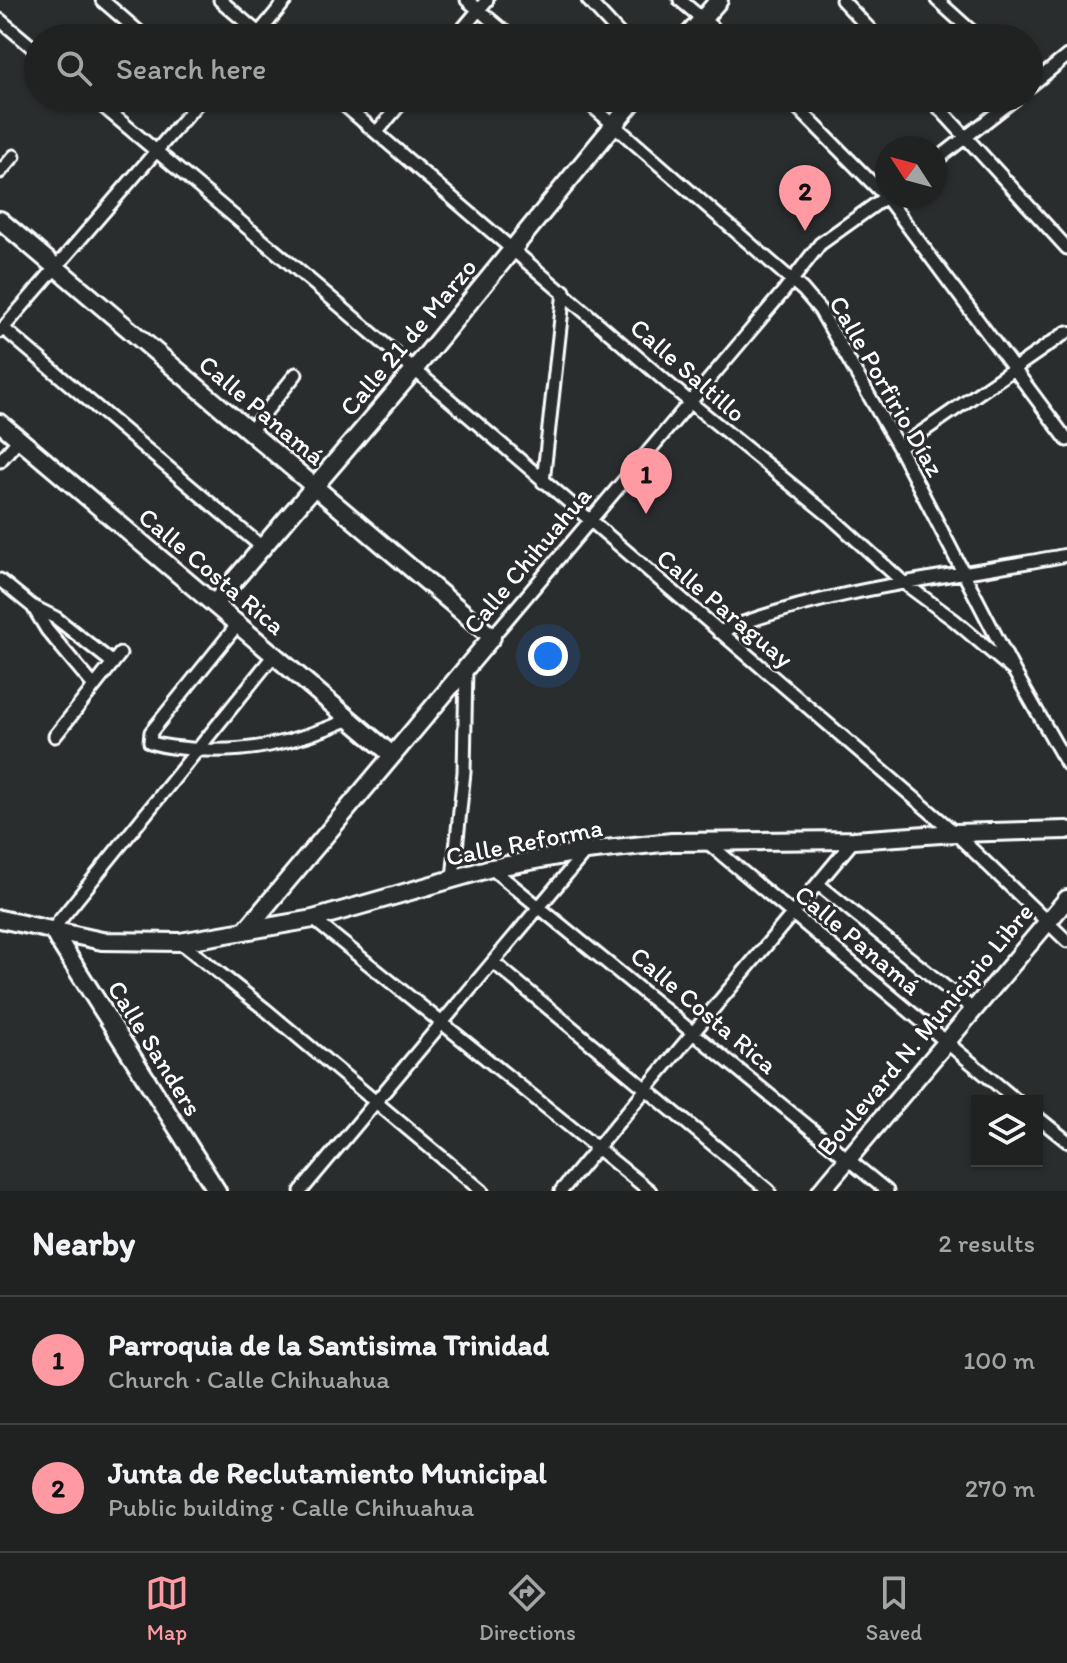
<!DOCTYPE html>
<meta charset="utf-8">
<style>
:root{--surface:#202222;--page:#282a2a;--text:#f1f3f6;--muted:#a2a4a5;--line:#3d3f40;--accent:#ff9aa2}
body{margin:0;font-family:Itim,sans-serif;background:var(--page);color:var(--text)}
.controls{position:absolute;right:24px;bottom:24px;display:grid;overflow:hidden;border-radius:0px;box-shadow:0 2px 6px #0004}
.controls button{width:72px;height:72px;display:grid;place-items:center;padding:0;border:0;border-bottom:2px solid var(--line);background:var(--surface);color:var(--text);font:40px sans-serif}
.compass{position:absolute;left:875px;top:136px;width:72px;height:72px;border-radius:50%;background:var(--surface);box-shadow:0 2px 6px #0004;rotate:306deg}
.you{position:absolute;left:548px;top:656px;width:28px;height:28px;margin:-20px;border:6px solid #fff;border-radius:50%;background:#1a73e8;box-shadow:0 0 0 12px #1a73e833}
.badge{display:grid;place-items:center;width:52px;height:52px;border-radius:50%;background:var(--accent);color:#111;font-size:26px;font-weight:700}
.pin{position:absolute;translate:-50% -66px;filter:drop-shadow(0 2px 4px #0008)}
.pin::after{content:'';position:absolute;top:42px;width:28px;height:24px;background:inherit;clip-path:polygon(0 0,100% 0,50% 100%)}
.list{margin:0;padding:0;list-style:none}
h2{display:flex;justify-content:space-between;align-items:center;height:104px;margin:0;padding:0 32px;font-size:34px}
h2 small{font-size:26px;font-weight:400;color:var(--muted)}
.list li{display:grid;grid-template-columns:52px 1fr auto;gap:24px;align-items:center;box-sizing:border-box;height:128px;padding:0 32px;border-top:2px solid var(--line)}
.list b{display:block;font-size:30px;white-space:nowrap}
.list p{margin:0;font-size:26px;white-space:nowrap;color:var(--muted)}
.list em{font-size:26px;font-style:normal;color:var(--muted)}
.icon{flex:none;width:44px;height:44px;fill:none;stroke:currentColor;stroke-width:2;stroke-linecap:round;stroke-linejoin:round}
.map{position:relative;flex:none;width:1067px;height:1191px;overflow:hidden}
.search{position:absolute;background:var(--surface);box-shadow:0 2px 6px #0004;left:24px;right:24px;top:24px;height:88px;display:flex;align-items:center;gap:20px;box-sizing:border-box;padding:0 28px;border-radius:44px;color:var(--muted);font-size:30px}
.sheet{height:360px;background:var(--surface)}
nav{display:flex;justify-content:space-around;align-items:center;box-sizing:border-box;height:112px;border-top:2px solid var(--line);background:var(--surface);font-size:22px;color:var(--muted)}
nav a{display:grid;justify-items:center;gap:4px}
nav .on{color:var(--accent)}
.map>svg:first-child{display:block}
.lines{fill:none;stroke-linecap:round;stroke-linejoin:round}
.street-casing{stroke:#fff;stroke-width:17}
.secondary-casing{stroke:#fff;stroke-width:22}
.primary-casing{stroke:#fff;stroke-width:22}
.street{stroke:#2a2d2e;stroke-width:11}
.secondary{stroke:#2a2d2e;stroke-width:16}
.primary{stroke:#2a2d2e;stroke-width:16}
.labels{text-anchor:middle;stroke-width:6;stroke-linejoin:round;paint-order:stroke}
.street-label{font-size:26px;fill:#fff;stroke:#2a2d2e}
</style>
<div class="map">
<svg width="1067" height="1191" viewBox="0 0 1067 1191">
<rect width="100%" height="100%" fill="#2a2d2e"/>
<filter id="ink" filterUnits="userSpaceOnUse"><feTurbulence type="fractalNoise" baseFrequency=".0125" numOctaves="2"/><feDisplacementMap in="SourceGraphic" scale="16" xChannelSelector="R" yChannelSelector="G"/><feConvolveMatrix kernelMatrix="1 2 1 2 8 2 1 2 1" color-interpolation-filters="sRGB"/></filter>
<g filter="url(#ink)">
<g class="lines">
<!-- street casing -->
<g class="street-casing">
<path id="street" d="M102,0L146,38
M220,0L264,38
M467,0L512,38
M588,0L623,38
M680,0L725,38
M842,0L878,38
M937,0L979,38
M0,20L38,52
M255,38L286,0
M455,38L487,0
M1029,87L1067,56
M93,98L318,287L955,833L1067,941
M336,98L691,403L831,517L904,583L954,620L1014,671
M583,98L803,290L820,310L899,448L1014,671L1067,764
M788,98L886,197L1067,440
M930,98L1067,248
M377,132L405,98
M935,161L1016,98
M0,172L14,156
M3,328L262,547
M0,332L202,98
M250,431L296,374
M899,448L1067,332
M0,461L19,439
M543,482L564,291
M0,580L32,606L56,618L113,663
M33,607L47,630L94,686
M238,624L151,732L150,742C160,746 170,747 181,748C241,756 295,743 350,719
M719,632C829,588 951,577 1067,555
M492,637L783,292L820,244L887,196
M55,736L120,654
M708,843L1017,1101
M491,868L887,1191
M453,878L464,772L466,668
M818,884L974,1010
M313,919L650,1191
M52,930L274,655
M180,942L266,1010L482,1191
M493,962L769,1191
M1037,1117L1067,1141
M301,1191L586,851
M561,1191L854,840"/>
</g>
<!-- secondary casing -->
<g class="secondary-casing">
<path id="secondary" d="M686,38L719,0
M0,220L492,637L245,931
M0,423L392,755
M214,604L413,371L636,98
M0,919L102,941L180,942L313,919L491,868L586,851L672,842L854,840L955,833L1067,830
M52,930L217,1191"/>
</g>
<!-- primary casing -->
<g class="primary-casing">
<path id="primary" d="M821,1191L1067,899"/>
</g>
<!-- street -->
<use href="#street" class="street"/>
<!-- secondary -->
<use href="#secondary" class="secondary"/>
<!-- primary -->
<use href="#primary" class="primary"/>
</g>
</g>
<g class="labels">
<!-- street labels -->
<g class="street-label">
<text transform="translate(408 337) rotate(-50)" y="9">Calle 21 de Marzo</text>
<text transform="translate(688 370) rotate(41)" y="9">Calle Saltillo</text>
<text transform="translate(887 386) rotate(60)" y="9">Calle Porfirio Díaz</text>
<text transform="translate(262 410) rotate(40)" y="9">Calle Panamá</text>
<text transform="translate(527 560) rotate(-50)" y="9">Calle Chihuahua</text>
<text transform="translate(212 571) rotate(40)" y="9">Calle Costa Rica</text>
<text transform="translate(725 608) rotate(40)" y="9">Calle Paraguay</text>
<text transform="translate(524 842) rotate(-11)" y="9">Calle Reforma</text>
<text transform="translate(858 940) rotate(40)" y="9">Calle Panamá</text>
<text transform="translate(704 1010) rotate(40)" y="9">Calle Costa Rica</text>
<text transform="translate(925 1029) rotate(-50)" y="9">Boulevard N. Municipio Libre</text>
<text transform="translate(155 1048) rotate(58)" y="9">Calle Sanders</text>
</g>
</g>
</svg>
<div class="controls">
<button><svg class="icon" aria-label="layers" viewBox="0 0 24 24"><path d="M12 4l9 5-9 5-9-5zM3 14l9 5 9-5"/></svg></button>
</div>
<svg class="compass" viewBox="-18 -18 36 36"><path d="M0-13l5 13h-10z" fill="#e53935"/><path d="M0 13l5-13h-10z" fill="#a2a4a5"/></svg>
<div class="you"></div>
<div class="pin badge" style="left:646px;top:514px">1</div>
<div class="pin badge" style="left:805px;top:231px">2</div>
<div class="search"><svg class="icon" aria-label="search" viewBox="0 0 24 24"><circle cx="10" cy="10" r="6"/><path d="M15 15l6 6"/></svg>Search here</div>
</div>
<section class="sheet">
<h2>Nearby<small>2 results</small></h2>
<ul class="list">
<li><span class="badge">1</span><div><b>Parroquia de la Santisima Trinidad</b><p>Church · Calle Chihuahua</p></div><em>100 m</em></li>
<li><span class="badge">2</span><div><b>Junta de Reclutamiento Municipal</b><p>Public building · Calle Chihuahua</p></div><em>270 m</em></li>
</ul>
</section>
<nav>
<a class="on"><svg class="icon" aria-label="map" viewBox="0 0 24 24"><path d="M3 6l6-2 6 2 6-2v14l-6 2-6-2-6 2zM9 4v14M15 6v14"/></svg>Map</a>
<a><svg class="icon" aria-label="directions" viewBox="0 0 24 24"><path d="M12 3l9 9-9 9-9-9zM9 14v-3h6M13 9l2 2-2 2"/></svg>Directions</a>
<a><svg class="icon" aria-label="saved" viewBox="0 0 24 24"><path d="M7 4h10v16l-5-4-5 4z"/></svg>Saved</a>
</nav>
